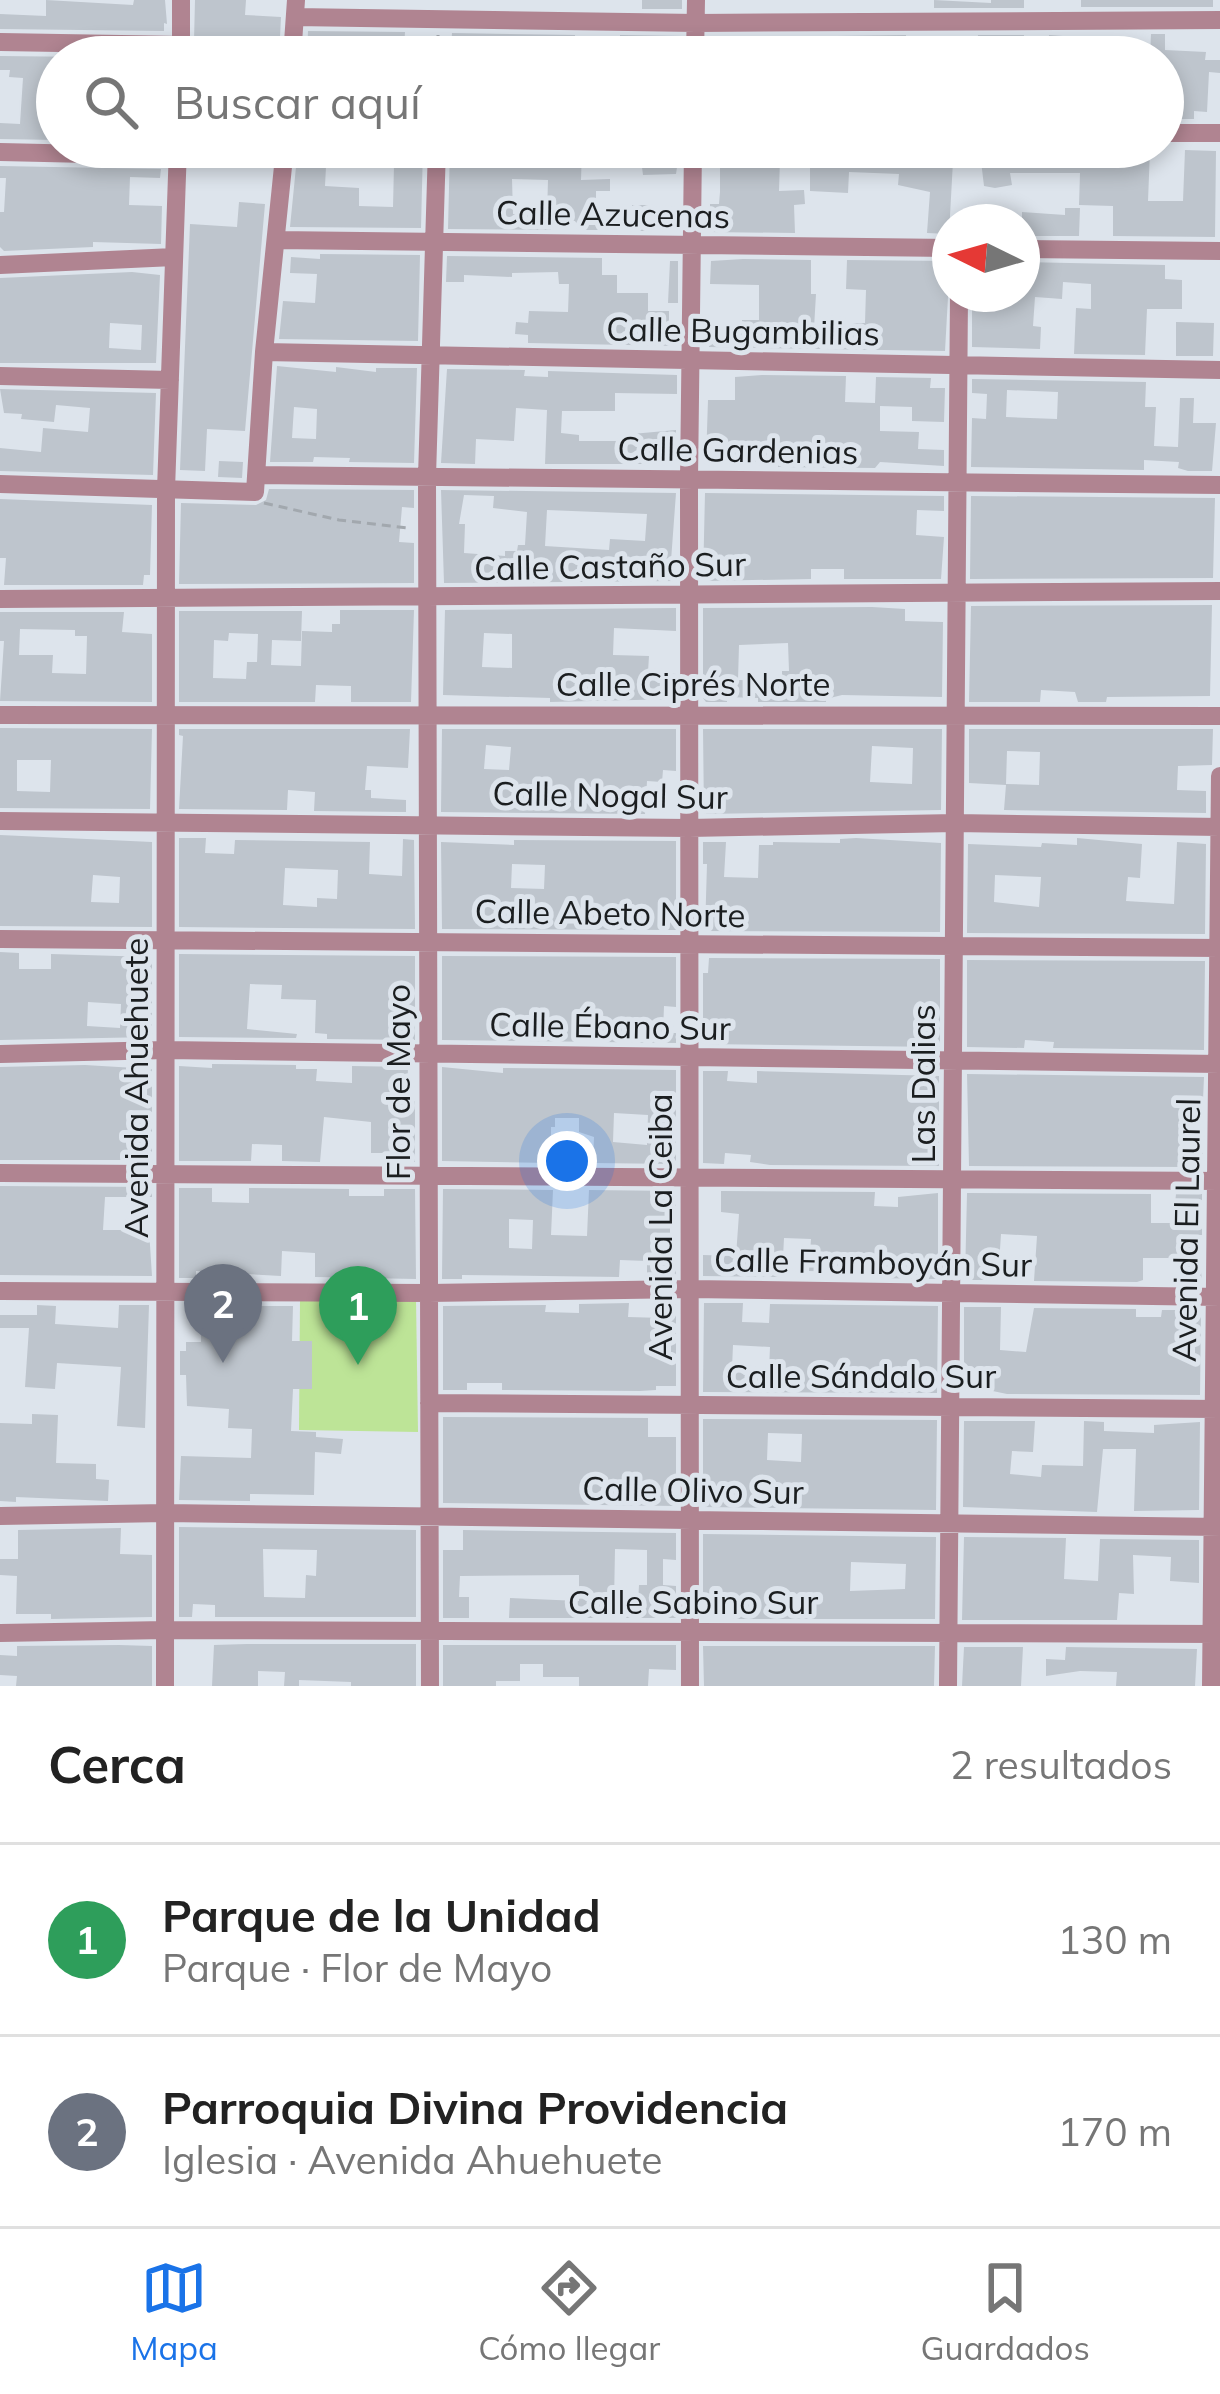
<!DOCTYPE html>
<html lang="es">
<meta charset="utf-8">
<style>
:root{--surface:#fff;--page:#f2f2f2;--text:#222;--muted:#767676;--line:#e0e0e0;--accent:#1a73e8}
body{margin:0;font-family:Mulish,sans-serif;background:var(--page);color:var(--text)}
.compass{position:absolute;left:932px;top:204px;width:108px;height:108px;border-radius:50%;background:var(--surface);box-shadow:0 6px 18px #0003;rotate:275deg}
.you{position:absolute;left:567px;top:1161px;width:42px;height:42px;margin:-30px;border:9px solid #fff;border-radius:50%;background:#1a73e8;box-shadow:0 0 0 18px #1a73e833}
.badge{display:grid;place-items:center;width:78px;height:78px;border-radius:50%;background:var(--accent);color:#fff;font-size:39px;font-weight:700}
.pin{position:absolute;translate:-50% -99px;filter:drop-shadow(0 3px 6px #0008)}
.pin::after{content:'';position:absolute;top:63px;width:42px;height:36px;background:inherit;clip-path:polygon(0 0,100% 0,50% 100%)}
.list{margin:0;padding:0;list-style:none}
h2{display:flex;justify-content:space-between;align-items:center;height:156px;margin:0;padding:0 48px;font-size:51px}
h2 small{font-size:39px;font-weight:400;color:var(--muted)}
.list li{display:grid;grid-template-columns:78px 1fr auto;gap:36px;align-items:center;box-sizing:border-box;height:192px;padding:0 48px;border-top:3px solid var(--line)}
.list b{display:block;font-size:45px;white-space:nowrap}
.list p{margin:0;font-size:39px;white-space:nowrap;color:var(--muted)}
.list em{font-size:39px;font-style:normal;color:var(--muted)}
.icon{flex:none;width:66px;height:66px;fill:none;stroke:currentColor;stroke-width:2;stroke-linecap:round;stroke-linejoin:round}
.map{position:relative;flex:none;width:1220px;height:1686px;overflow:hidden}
.search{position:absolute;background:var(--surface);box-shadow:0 6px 18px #0003;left:36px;right:36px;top:36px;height:132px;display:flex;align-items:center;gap:30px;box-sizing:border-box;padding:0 42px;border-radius:66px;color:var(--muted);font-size:45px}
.sheet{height:540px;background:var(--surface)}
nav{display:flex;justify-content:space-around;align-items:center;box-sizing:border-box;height:168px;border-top:3px solid var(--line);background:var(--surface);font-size:33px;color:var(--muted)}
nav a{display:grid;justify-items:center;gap:6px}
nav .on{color:var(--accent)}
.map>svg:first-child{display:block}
.green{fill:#bde497}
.building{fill:#bec5cd;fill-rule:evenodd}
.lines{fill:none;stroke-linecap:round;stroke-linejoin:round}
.path{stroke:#a2a8ae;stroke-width:3;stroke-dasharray:9 6;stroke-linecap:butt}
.street{stroke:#b08491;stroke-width:18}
.labels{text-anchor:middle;stroke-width:10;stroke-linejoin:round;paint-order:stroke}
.street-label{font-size:33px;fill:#1b1e20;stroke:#dde4ec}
</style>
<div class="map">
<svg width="1220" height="1686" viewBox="0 0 1220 1686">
<rect width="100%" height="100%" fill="#dde4ec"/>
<!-- green -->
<path class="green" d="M300,1299H416L418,1432L299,1430Z"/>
<!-- building -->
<path class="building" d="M46,0L133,5L134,0H165L167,24L164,23V31L0,29V14L46,16Z
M195,0H246L245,15L281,17L279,57H210L211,43L194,41Z
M642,0H682V9H642Z
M934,0L991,3V0H1024V8H934Z
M1081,0H1213V7H1081Z
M308,31L405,32L404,50L386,48L385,57H307Z
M452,33L575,35V43L559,42L558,55L502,57L503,51L451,48Z
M1151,34H1165V50L1206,52L1205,60H1220V73L1209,72L1207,112L1194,111V119H1163L1165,63L1163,57H1150Z
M620,35L682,36V57H585L586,38L620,40Z
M906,35L905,55L849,56V47H836L837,36Z
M978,35H1024L1023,57H977Z
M1049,35L1118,40V57H1048Z
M725,36H741V53H725Z
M0,56L90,57H57V75L44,74L41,79L39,116H57V140L0,139V123L20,124L23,78L9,77L10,70H0Z
M298,147H327L325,186L359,188V206L393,207L394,165H377L378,147H423L421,228L290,227Z
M450,147H582L581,180L610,179V191H596V219H609L608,230H581L575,221L551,220V230L448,229ZM512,179L548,180L547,215L513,214Z
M632,147H680L676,174L643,175L642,167H632Z
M712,147H898V151L939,153L940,147L1150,150L1148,201H1183L1185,150L1216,151L1215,237L1113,236V206L1079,205L1080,173H1010L1012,185L995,188L984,186L981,161H953L949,234L927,233L930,192L898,185L899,174L849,172L848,193L810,191V160L780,158L779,191L804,190L805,204L794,205L795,233L710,232V204H719L720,192V160H711Z
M0,166L161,169L160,178L130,177L129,205L162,206L161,244L93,242V247L4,251L0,247V212H4L6,178H0Z
M239,202L265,204L245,431L207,429L205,471L180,470L190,224L237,227Z
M632,205H648V231H632Z
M1065,208H1080L1079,236H1022V212L1065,215Z
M320,254L420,255L418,341L279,339L283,301L315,303L317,274L290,273L291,257L320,259Z
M447,256L602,258V275H617V293H648V311H669V327H677V346L528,343V335L515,334L516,322L528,323L529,311L568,312L569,284H559L558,272L512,273V277L464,275V282H446Z
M743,259L811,260V294H816L814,328L851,331L852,323H865L866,290L846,289L847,260L950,261L945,351L709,347L710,328L742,330V320H759V285L710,284L711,261Z
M670,261H678V303H668Z
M1022,262L1165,265V279L1182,280V309H1147L1145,355L1074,354L1076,308L1091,309V284L1063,282L1062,299L1035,297L1033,326L1041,327L1040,349L972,347V302L1008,304L1009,294H1022Z
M132,272L160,275L156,363H0V278ZM110,323L142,325L141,350L109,348Z
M1176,322L1214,323L1213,356H1176Z
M277,366L336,372V367L376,372V368H417L414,463L349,462L350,458L314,457L313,462H270ZM294,407L317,409L316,439L292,438Z
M447,369L525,370L524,376L548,377V371L677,375V394L615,393V411H562L561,433L579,435V441H631L632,434L676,430V449H666V454L646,455V464H545L547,410L516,408L514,441L476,439L475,464L441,463Z
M762,375L846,376L845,402L875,403L876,377L931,378L930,388H945L944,422L912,421V407L880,406V431L919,432L918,449L944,450V466L880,462L875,468L778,467V462L706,461L708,400H735V377Z
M972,379L1146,382L1145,407H1156L1154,446L1178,447L1180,398H1194L1193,423H1216L1212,471H1188L1178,468L1179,462L1144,460V470L971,467L972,418L986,419L987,394L972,393ZM1007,390L1058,392L1057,419L1006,417Z
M0,389L156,393L153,475L0,471V448L41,452L43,428L88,432L90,408L56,405L54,422L21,419L22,414L4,413Z
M219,461L243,462L242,478L218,477Z
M269,489L414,490V508L402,507L399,542L414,543V583L179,584L181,503L256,505L266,500Z
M441,490L676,493L671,561L676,562V581L444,583ZM464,495L494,496L493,508L527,512L525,545H518L517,551H505V556L464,553L465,524H459ZM547,510L647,514L645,541L610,539L609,550L545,546Z
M705,493L944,496V511L917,510L916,535L944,537L941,579H844V569H811V579L703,581Z
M971,496L1215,498L1213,578L970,579Z
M0,499L152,505L150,575H144L143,585H4L6,558H0Z
M1212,605L1210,696L1107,697L1106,702H1078L1075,692L1041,690L1040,702H969L971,606Z
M872,607L905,609V621L943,622L942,697L842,695L826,699V702H758V698L727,697V702H706L703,698V608ZM788,643L789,671H782V681L738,680L739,645Z
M676,608V631L614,628L613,655L649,656L648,672L676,674V699L550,702V698L443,695L445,610ZM484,633L512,634V668L482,667Z
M340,610H414L411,702H351V686L316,685L315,702H179V611H302L301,641L272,640L271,665L301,666L302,631L332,632V624H340ZM229,633L258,634L257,662H247L246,679L213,678L214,640L228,641Z
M0,612H124L122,632L152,634V702L0,701L4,641H0ZM20,629L75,630V636H87L86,674L52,673L53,655H19Z
M0,728L152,729L150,809L0,808ZM17,760H51L50,792L17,791Z
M179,729H410L408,768L367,766L365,790H371V798L406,800V812L314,811L315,792L288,790L287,810L179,809L183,736L179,735Z
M442,729H676V771L663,770L662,782L647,781L645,814L441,812ZM486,745L511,747L509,770L484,769Z
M703,729H942L941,810L704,814ZM872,746L913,748L912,784L870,782Z
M969,729H1213L1212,765L1178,766L1177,790L1206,791V813L1004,810L1006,785L969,783ZM1007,751L1040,752L1039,785L1006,784Z
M0,835L152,842V927L0,926ZM93,875L120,877L119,903L91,902Z
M179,838H206L205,853L234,854L235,840L370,842L369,874L402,876L403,839L414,840L415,929L179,927ZM285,868L338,870L337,899L317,898V907L283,905Z
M856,838L941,843L940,932L705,931L707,864H703V842H726L724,877L758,878L759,845H773V842L840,843V839Z
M1077,838L1142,844L1140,878L1128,877L1126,901L1174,904L1177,842L1206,844L1205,934L967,933L968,844L1041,847L1042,843L1077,845ZM995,875L1041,877L1039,907L994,902Z
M514,840L676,841V930L442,929L441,842L514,845ZM512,864L545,865L544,889L511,888Z
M0,952L19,953V969H51V954L152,957V1037L0,1040ZM88,1002L121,1004L120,1028L87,1026Z
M179,954L415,956V1040L327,1039V1034L315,1033L316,1000L281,999L282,985L250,984L247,1029L297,1034L296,1038L179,1037Z
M442,956L676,957V1007L664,1006L663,1033H676V1043L442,1040Z
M709,958L940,959V1047L703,1044V973H708Z
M967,960L1205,961L1204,1050L1053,1048L1054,1042L1025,1040L1024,1048L967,1047Z
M212,1064L296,1065V1069H317L316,1081L352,1083V1066L408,1067L407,1101H415V1162H385V1153H371V1122L324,1117L320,1162L282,1161V1145L252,1144L251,1161H179V1066L212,1068Z
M85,1065L152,1069V1160H0V1067Z
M442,1067L503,1073V1068L676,1070V1164L593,1163L594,1137L579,1132V1118H555V1127H551V1163L442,1161ZM614,1113L648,1115L647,1145L613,1142Z
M703,1071H728L727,1081L757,1083V1071L939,1076V1166L770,1165L750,1162L751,1155L725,1153L724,1164L703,1163Z
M967,1074L1204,1077L1202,1122H1198L1197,1147H1203V1163H1188V1167L969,1166Z
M0,1186L152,1187V1197H105L103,1230H149L152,1276L0,1275Z
M179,1188H212V1202L249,1203V1188L349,1189V1196H384V1189H415L416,1279L315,1277V1253L282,1251L281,1276L196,1271V1278H179Z
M443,1189L553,1190L551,1235L587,1236L589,1190L676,1191V1223H670V1233H662V1261H676V1275H647V1261L620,1260L619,1277L462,1275V1279H442ZM509,1219L533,1220L532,1249L509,1248Z
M721,1191L875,1192L874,1206L898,1207V1197L938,1193V1279L873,1278L874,1271L839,1269V1272L809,1271L811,1239L784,1238L782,1277L703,1276V1255L736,1256L739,1214L721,1212Z
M967,1193L1151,1194V1223H1173L1176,1194H1202V1235H1197L1202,1281H1179V1262H1172V1258H1143V1280L1137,1282L1034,1281L1037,1236L1001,1234L998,1280H965Z
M629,1303L628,1317L663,1318V1304H676V1386H656V1390L640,1391L502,1390V1383H467V1390H443V1306L546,1305L545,1312L579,1313V1304Z
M704,1303H743L742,1322L769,1323L770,1304L938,1306L937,1393L703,1392ZM733,1345L770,1347L769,1370L732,1368Z
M37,1305L56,1306L55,1324L118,1328L119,1305H149L145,1428L117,1426L121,1367L57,1363L55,1389L25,1387L29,1328H0V1315H37Z
M243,1306H293L292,1341H312V1389H293L291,1431L316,1432V1437L343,1439L341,1454L315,1452L314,1495L250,1494V1501L179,1500L181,1456L251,1458L252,1429L228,1428L229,1409L187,1406L186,1375H180V1351H186V1342H201V1308L243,1309Z
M331,1306H356V1321H331Z
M964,1307H1001L1000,1350L1026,1352L1034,1308L1136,1309V1317H1161L1162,1310H1201L1200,1395L1007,1394L964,1385Z
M32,1414L58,1415L56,1463L96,1464V1479L109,1480L108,1501L16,1497V1502L0,1501V1423L32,1424Z
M443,1417L648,1418V1437H676V1506L443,1503Z
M703,1419L937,1420L936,1510L703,1507ZM768,1433L802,1434L801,1462L767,1460Z
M964,1421H1035L1033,1452L1012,1451L1010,1474L1041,1477L1042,1465L1083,1466L1084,1421L1104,1422V1431L1154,1433V1425L1200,1422L1199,1510L1134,1511L1136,1449H1103L1097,1512L963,1507Z
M179,1527L416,1530V1617H215V1605L193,1604L192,1617H179ZM263,1549L317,1550L316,1576L306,1575L305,1598L264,1597Z
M121,1528L120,1554L152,1555V1617L51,1619V1614H16L17,1576L0,1575V1559H18V1530Z
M463,1530L676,1533V1560L663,1559V1585L676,1586V1618H509L510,1598L579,1601V1575L460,1576L459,1597H469V1618H443V1550H463ZM615,1549L647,1550V1585H639L638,1604L614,1603Z
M703,1534L936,1537L935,1619H733L734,1612L703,1611ZM851,1562L906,1564L905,1589L850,1591Z
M964,1537L1066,1538L1064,1579L1098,1581L1100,1539L1199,1540V1583L1170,1581L1171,1557L1133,1555L1134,1594L1119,1593L1117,1620H962Z
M247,1644H416V1686H351V1682L299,1680V1686H284L285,1672L258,1671V1686H212L214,1645Z
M119,1645L152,1646V1686H16L17,1676L0,1675V1655L17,1656V1646Z
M443,1645H676V1670L649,1669L648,1686H579V1677H543V1664H520V1681H496V1686H443Z
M703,1646H935L934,1686H704Z
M964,1647H1023L1021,1686H962Z
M1066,1647L1197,1649L1195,1686H1116L1117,1672L1080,1671L1046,1676V1659L1065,1660Z"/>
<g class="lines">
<!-- path -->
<path class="path" d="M438,57V35
M196,157L264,158
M264,503L339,520L408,528"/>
<!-- street -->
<path class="street" d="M181,0V52
M295,17L696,23L1220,20
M0,42L181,45
M292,57L296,0
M695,57L696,0
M1163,133H1220
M0,152L177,156
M276,240L950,248
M1022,249L1220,251
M0,265L174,257
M264,352L1220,370
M0,376L170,380
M256,475L1220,485
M0,484L255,492L264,352L285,147
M0,599L1220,591
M0,715L1220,716
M0,821L689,828L955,823L1220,827
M0,939L1220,948
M0,1054L166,1050L1220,1064
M0,1173L1220,1181
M0,1291L429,1293L690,1289L1220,1297
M429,1403L1220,1409
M0,1516L165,1513L1220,1527
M0,1633L165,1630L1220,1634
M165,1686L166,490L178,147
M430,1686L427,477L437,147
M690,1686L689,480L693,147
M948,1686L959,294
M1211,1686L1220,776"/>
</g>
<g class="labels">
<!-- street labels -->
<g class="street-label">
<text transform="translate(613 214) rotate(1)" y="12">Calle Azucenas</text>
<text transform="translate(743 331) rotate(1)" y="12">Calle Bugambilias</text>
<text transform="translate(738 450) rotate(1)" y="12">Calle Gardenias</text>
<text transform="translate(610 566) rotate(-1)" y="12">Calle Castaño Sur</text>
<text x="693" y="696">Calle Ciprés Norte</text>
<text transform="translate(610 795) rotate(1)" y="12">Calle Nogal Sur</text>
<text transform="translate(610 913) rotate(1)" y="12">Calle Abeto Norte</text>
<text transform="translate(610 1026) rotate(1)" y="12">Calle Ébano Sur</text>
<text transform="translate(398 1082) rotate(-90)" y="12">Flor de Mayo</text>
<text transform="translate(923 1084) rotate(-90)" y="12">Las Dalias</text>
<text transform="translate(136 1088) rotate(-90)" y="12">Avenida Ahuehuete</text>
<text transform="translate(660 1227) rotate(-90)" y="12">Avenida La Ceiba</text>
<text transform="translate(1186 1230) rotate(-89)" y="12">Avenida El Laurel</text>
<text transform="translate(873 1262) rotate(1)" y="12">Calle Framboyán Sur</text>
<text x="861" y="1388">Calle Sándalo Sur</text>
<text transform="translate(693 1490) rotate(1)" y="12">Calle Olivo Sur</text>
<text x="693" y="1614">Calle Sabino Sur</text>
</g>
</g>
</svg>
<svg class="compass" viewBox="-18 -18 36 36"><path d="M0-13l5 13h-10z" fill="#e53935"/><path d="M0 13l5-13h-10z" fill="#767676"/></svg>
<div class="you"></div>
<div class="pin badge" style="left:358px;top:1365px;background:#2e9e5b">1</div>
<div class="pin badge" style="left:223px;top:1363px;background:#6b7280">2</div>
<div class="search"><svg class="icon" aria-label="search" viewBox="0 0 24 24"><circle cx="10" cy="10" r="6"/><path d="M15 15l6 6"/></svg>Buscar aquí</div>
</div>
<section class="sheet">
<h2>Cerca<small>2 resultados</small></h2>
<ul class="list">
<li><span class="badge" style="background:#2e9e5b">1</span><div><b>Parque de la Unidad</b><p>Parque · Flor de Mayo</p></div><em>130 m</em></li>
<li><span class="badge" style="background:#6b7280">2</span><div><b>Parroquia Divina Providencia</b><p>Iglesia · Avenida Ahuehuete</p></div><em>170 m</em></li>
</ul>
</section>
<nav>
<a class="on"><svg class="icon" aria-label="map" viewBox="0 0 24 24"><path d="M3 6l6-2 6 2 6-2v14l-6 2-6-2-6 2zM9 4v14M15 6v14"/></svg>Mapa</a>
<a><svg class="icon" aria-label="directions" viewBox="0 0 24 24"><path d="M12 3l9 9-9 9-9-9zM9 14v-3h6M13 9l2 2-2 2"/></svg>Cómo llegar</a>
<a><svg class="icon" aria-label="saved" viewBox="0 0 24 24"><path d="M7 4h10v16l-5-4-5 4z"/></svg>Guardados</a>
</nav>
